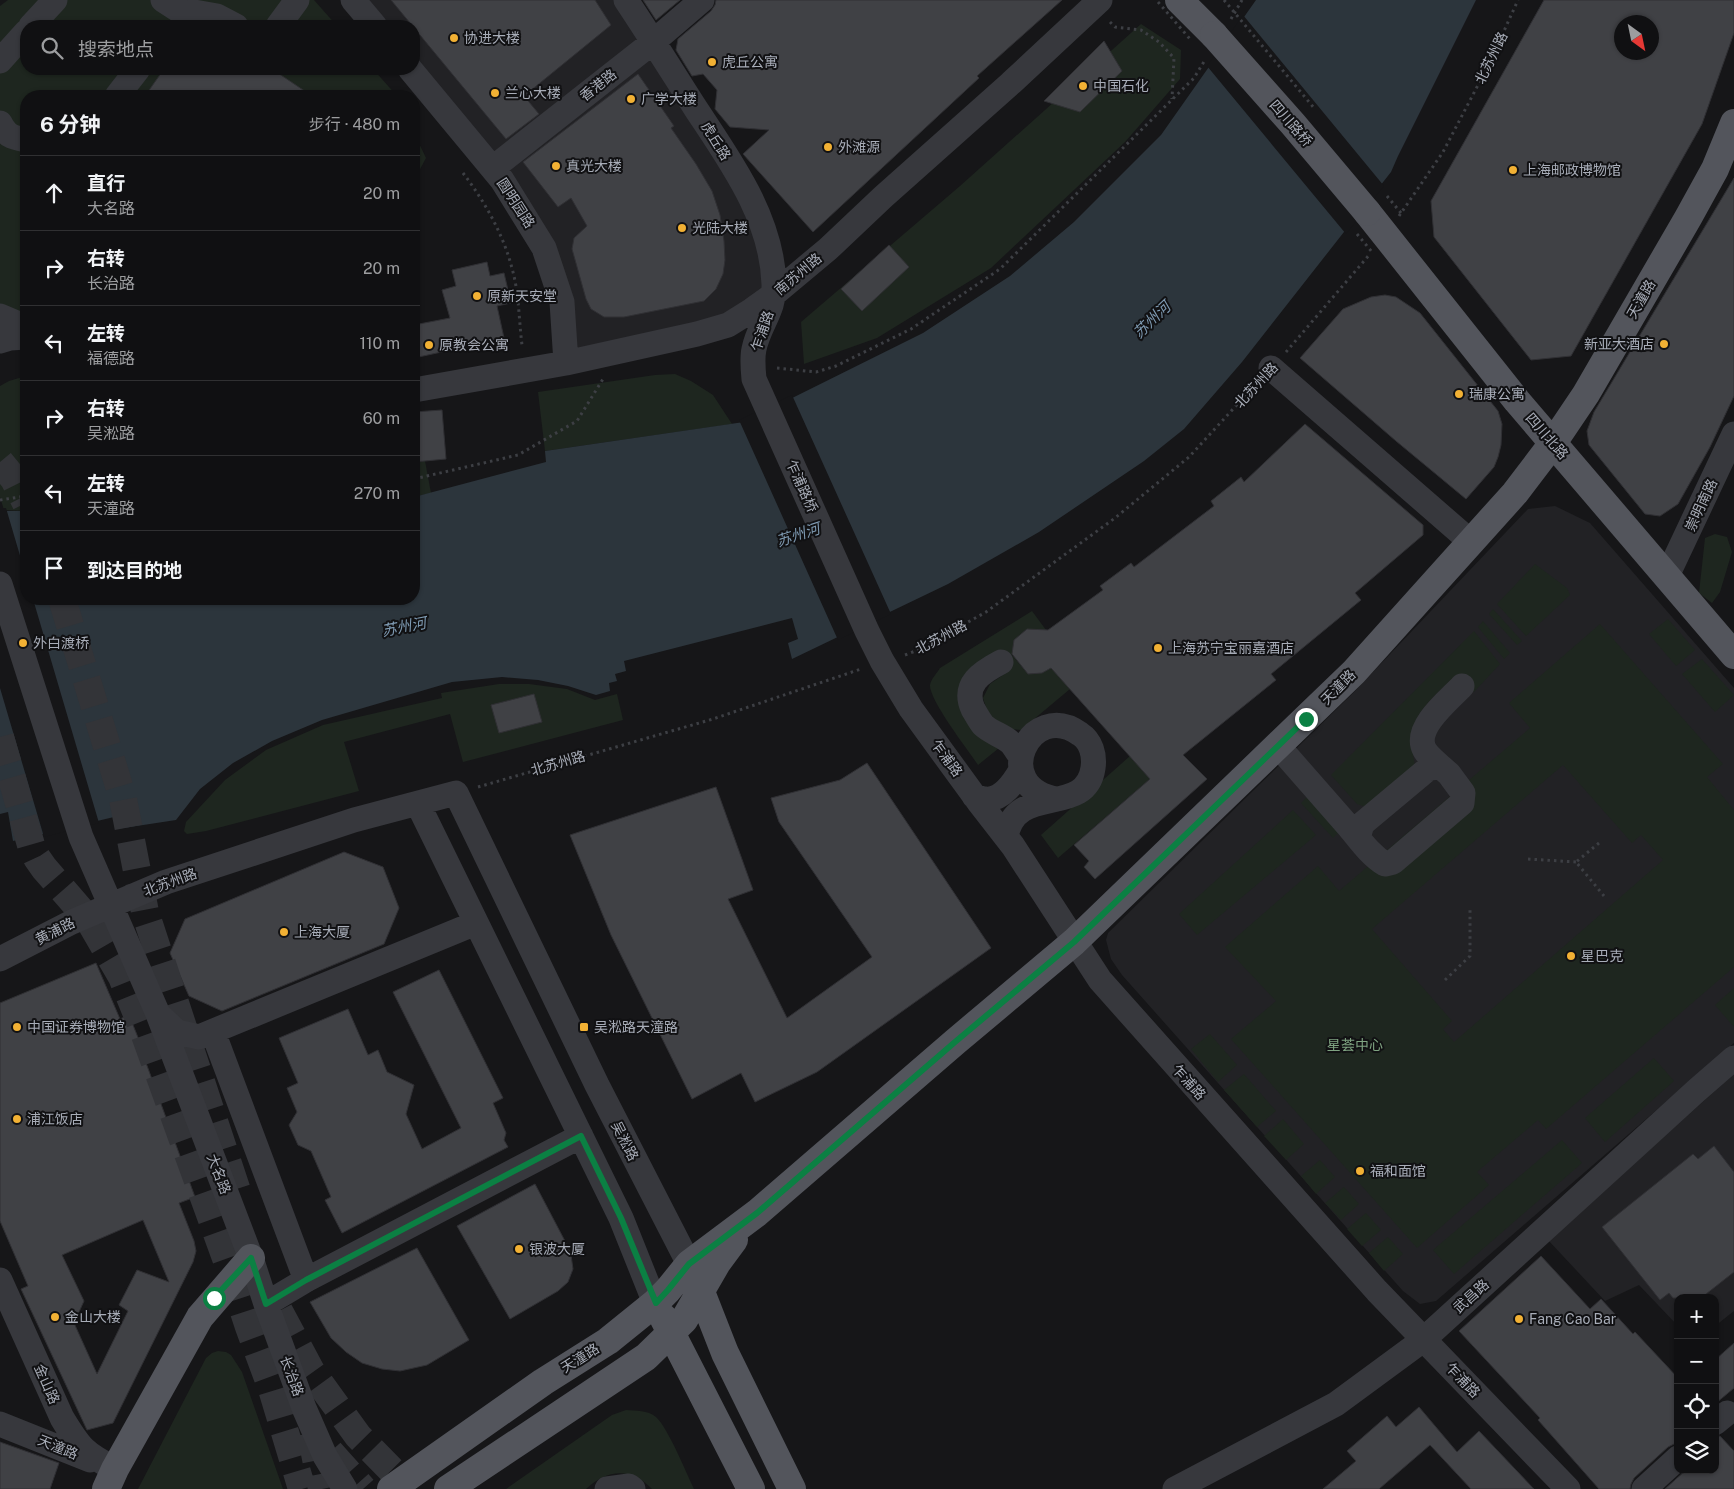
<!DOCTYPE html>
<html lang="zh">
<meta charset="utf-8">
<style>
:root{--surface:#101012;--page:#1e1e20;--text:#f1f3f6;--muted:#9c9d9f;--line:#303032}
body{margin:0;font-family:"Public Sans","Noto Sans SC",sans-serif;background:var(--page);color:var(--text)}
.controls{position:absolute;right:15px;bottom:15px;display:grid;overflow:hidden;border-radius:10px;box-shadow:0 1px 4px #0004}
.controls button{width:45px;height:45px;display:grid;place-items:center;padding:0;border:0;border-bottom:1px solid var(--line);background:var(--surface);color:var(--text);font:25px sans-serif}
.compass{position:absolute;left:1614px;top:15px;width:45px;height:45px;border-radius:50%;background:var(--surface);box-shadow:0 1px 4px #0004;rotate:147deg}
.stop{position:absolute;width:15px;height:15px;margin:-11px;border:4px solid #0b8043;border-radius:50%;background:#fff}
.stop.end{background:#0b8043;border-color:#fff;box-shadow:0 1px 5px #0008}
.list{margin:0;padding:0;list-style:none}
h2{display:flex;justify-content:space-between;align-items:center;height:65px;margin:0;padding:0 20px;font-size:21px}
h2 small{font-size:16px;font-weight:400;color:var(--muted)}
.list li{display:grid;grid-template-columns:32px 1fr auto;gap:15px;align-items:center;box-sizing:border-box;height:75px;padding:0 20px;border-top:1px solid var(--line)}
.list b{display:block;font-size:19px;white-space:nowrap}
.list p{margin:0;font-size:16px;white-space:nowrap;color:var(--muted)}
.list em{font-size:16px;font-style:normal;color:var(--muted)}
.icon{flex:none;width:28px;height:28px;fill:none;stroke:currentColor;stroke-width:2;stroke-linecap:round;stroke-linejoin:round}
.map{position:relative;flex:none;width:1734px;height:1489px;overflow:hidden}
.search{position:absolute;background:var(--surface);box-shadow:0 1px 4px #0004;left:20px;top:20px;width:400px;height:55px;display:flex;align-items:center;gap:12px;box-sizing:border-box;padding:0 18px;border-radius:20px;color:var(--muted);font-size:19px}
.panel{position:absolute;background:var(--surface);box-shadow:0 1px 4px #0004;left:20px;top:90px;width:400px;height:515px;border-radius:20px}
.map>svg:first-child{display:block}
.built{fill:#222225}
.green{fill:#1e261f;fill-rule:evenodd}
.water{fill:#2c353c}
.pier{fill:#161618}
.building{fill:#404145;stroke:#303034;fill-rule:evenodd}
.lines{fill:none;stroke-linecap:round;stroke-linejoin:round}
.major-tunnel{stroke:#333438;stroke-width:28;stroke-dasharray:28 14;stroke-linecap:butt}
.path{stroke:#3d3f44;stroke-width:3;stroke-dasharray:2.5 4;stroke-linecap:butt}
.minor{stroke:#37383d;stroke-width:25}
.major{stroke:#53555c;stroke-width:28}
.path-bridge{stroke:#3d3f44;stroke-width:3;stroke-dasharray:2.5 4;stroke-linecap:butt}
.major-bridge{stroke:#53555c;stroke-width:28}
.route{stroke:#0b8043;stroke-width:6}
.poi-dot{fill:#f2b134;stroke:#111113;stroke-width:2}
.labels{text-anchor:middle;stroke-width:4;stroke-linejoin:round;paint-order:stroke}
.poi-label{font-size:14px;fill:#a8adb8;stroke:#111113;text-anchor:start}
.street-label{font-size:14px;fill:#a8adb8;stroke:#111113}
.park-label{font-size:14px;fill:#7fa381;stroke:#111113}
.water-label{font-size:15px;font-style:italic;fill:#7f9bb3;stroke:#111113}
</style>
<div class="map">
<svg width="1734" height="1489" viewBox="0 0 1734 1489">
<rect width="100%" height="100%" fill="#161618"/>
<!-- built -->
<path class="built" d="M349,0H626L714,137L774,285L752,310L566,363L544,248L414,69V26H371Z
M1555,506L1590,523L1734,688V1043L1436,1301L1420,1304L1403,1291L1122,975L1111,959L1106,940L1108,933L1354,692L1528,509Z
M1734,1074V1311L1715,1326V1298H1678V1326L1639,1285L1605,1301L1548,1240Z"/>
<!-- green -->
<path class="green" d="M8,0H314L337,26H26V69H373L397,96H26V316L0,306V6Z
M1141,24L1181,50L1180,79L1125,142L991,268L877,338L804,364L801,322L960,186Z
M414,133L426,158L419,171L414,173Z
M675,374L691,381L713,395L732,424L545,451L538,392L655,375Z
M26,376V511L4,510L0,497V386L9,381Z
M425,461L431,493L414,497V462Z
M1715,534L1727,537L1732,552L1720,592L1712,603L1699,593L1705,538Z
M1535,564L1567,588L1570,595L1526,636L1497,604Z
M1493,609L1522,641L1517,645L1489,614Z
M1032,611L1046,630L1027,629L1014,640L1012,655L1028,674L1042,673L1051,668L1070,689L1021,730C998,728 990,721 983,698L990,684L1010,670L967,678L999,748L978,765C968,750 929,700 930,685C931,679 937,673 940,668Z
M1668,619L1695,650L1676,666L1649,634Z
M1483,621L1510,653L1504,659L1478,627Z
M1600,624L1723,764L1707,777L1734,810V967L1546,1129L1538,1120L1477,1172L1489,1185L1417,1248L1231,1039L1276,1001L1225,947L1318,866L1339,891L1530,728L1509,703ZM1563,765L1632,843L1641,835L1663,860L1454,1042L1443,1029L1452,1021L1372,929Z
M1474,631L1500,664L1474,692L1456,675C1442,689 1422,705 1415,723C1410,737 1413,753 1415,766L1366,807L1357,804L1331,775Z
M1702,659L1734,695L1715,712L1682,674Z
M499,684H529L567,689L595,700L617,694L623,720L463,762L450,714L344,742L359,791L206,831L187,834L184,831L186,822L225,780L266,750L323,725L442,698L441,693Z
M1130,756L1150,779L1058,858L1041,835Z
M1310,794L1341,830L1333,838L1301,803Z
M1293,810L1316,835L1197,935L1179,914Z
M1734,988V1027L1715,1005Z
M1210,1034L1237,1065L1218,1082L1191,1049Z
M1654,1058L1674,1081L1605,1142L1585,1118Z
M1244,1074L1276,1111L1257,1127L1224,1090Z
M1283,1119L1304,1144L1286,1160L1264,1136Z
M1562,1140L1582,1163L1454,1274L1433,1250Z
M1320,1160L1335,1177L1316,1194L1301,1176Z
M1344,1187L1359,1204L1341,1220L1325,1203Z
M1366,1213L1381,1230L1362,1246L1347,1229Z
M1388,1237L1403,1254L1384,1271L1369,1253Z
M218,1351L226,1352L231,1355L242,1372L283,1489H138L206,1358L212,1353Z
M626,1410C635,1411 648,1410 656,1417C668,1428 686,1472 694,1489H652C631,1467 607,1469 586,1489H506L612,1415Z"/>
<!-- water -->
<path class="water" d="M1256,0H1476L1398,156L1391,172L1242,362L1184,429L1144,461L1039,532L948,584L792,659L788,643L798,639L792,618L624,661L626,671L615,674L617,681L609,683L610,691L596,695L568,686L538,680L502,677L452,682L322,720L272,741L233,763L200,789L176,820L117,829L114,817L13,841L8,812L0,814V511H26V599H414V497L546,462L545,451L744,422L923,333L1010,276L1074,222L1161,135Z"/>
<!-- pier -->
<path class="pier" d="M1243,15L1384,186L1346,234L1207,66Z
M792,395L891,614L838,640L739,420Z
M0,508H6L26,576V599H33L99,823L44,837L0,688Z"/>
<!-- building -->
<path class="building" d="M391,0H595L611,25L524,96L539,114L506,139Z
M643,0H680L656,20Z
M716,0H1062L977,76L979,78L813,232L743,154L769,130L730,127L715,109L717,90L703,74L692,76L676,50L678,39L711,11L715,5Z
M1544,0H1734V33L1702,124L1571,356L1531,360L1434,237L1431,201ZM1622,22H1652V52H1622Z
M1104,41L1122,71L1080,112L1044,101Z
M164,69H272L312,96H145Z
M638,74L674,126L671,128L696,164L712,191L720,215L724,241L725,260L723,274L716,289L704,301L624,317H604L591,309L586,299L572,249L574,238L587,226L571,198L558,207L523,162Z
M1734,178V396L1710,447L1678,504L1660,516L1645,514L1589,445L1587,431L1594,412Z
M889,245L909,267L862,311L841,289Z
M487,262L490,276L504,273L511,303L497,306L504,338L446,349V351L414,358V325L450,318L442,290L456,286L452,270Z
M1385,295L1396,297L1420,313L1498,411L1502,424L1501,445L1498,457L1494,467L1466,499L1396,441L1300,358L1343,309L1371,297Z
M442,410L446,459L414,462V412Z
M1305,424L1423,525V535L1355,593L1361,600L1271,674L1276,680L1183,755L1207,779L1095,879L1084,867L1089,861L1074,845L1150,779L1051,668L1042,673L1028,674L1012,654L1014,640L1027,629L1048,630L1103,590L1100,586L1131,563L1134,567L1214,506L1211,501L1241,477L1244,482Z
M534,694L542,722L499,733L491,705Z
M867,763L991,948L817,1072L755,1102L741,1073L692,1099L611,935L570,835L716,787L753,890L728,899L787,1018L872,957L779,822L771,798L840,780Z
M344,852L383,867L399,908L384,944L222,1011L189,996L170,953L185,919Z
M96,963L120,1019L129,1015L139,1040L138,1041L195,1197L179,1203L194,1241L196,1251L193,1262L113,1423L87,1430L21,1289L28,1286L0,1221V1003ZM143,1220L169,1282L137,1270L119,1305L128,1311L97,1374L74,1323L84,1301L62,1255Z
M439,970L503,1098L493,1103L506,1133L504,1140L508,1147L342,1233L325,1200L331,1197L311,1151L298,1145L289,1125L297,1112L287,1088L298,1083L279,1038L348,1009L368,1055L378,1050L387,1072L414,1085L406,1114L422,1149L461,1128L393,992Z
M1714,1146L1734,1172V1272L1701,1298H1673L1669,1293L1660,1300L1602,1227L1693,1154L1698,1159Z
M535,1184L566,1243L571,1255L573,1269L568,1282L558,1291L510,1319L457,1226Z
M417,1248L469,1340L427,1365L400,1371L382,1369L362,1363L346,1352L331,1338L310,1302Z
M1541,1256L1590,1309L1601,1299L1633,1334L1635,1332L1678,1378V1442L1668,1447L1634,1478L1631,1484L1630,1489H1599L1538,1420L1540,1418L1459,1331Z
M1734,1343V1388L1715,1404V1360Z
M1419,1407L1457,1452L1479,1431L1534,1489H1471L1430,1445L1379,1489H1323L1356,1461L1347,1451L1387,1416L1396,1427Z
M1720,1436L1734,1451V1489H1665L1686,1470H1715V1437Z
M0,1442L59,1463L50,1489H0Z"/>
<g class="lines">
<!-- major-tunnel -->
<path class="major-tunnel" d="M0,462L14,479L26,503
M62,599L123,799L145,912L237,1191
M0,737L31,845L37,858L44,868L89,920L122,977L141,1024L231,1272L249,1327L272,1389L302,1489
M279,1311L311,1371L358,1436L410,1489
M311,1433L322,1489
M330,1452L363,1489"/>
<!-- path -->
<path class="path" d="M1231,19L1242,0
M1110,22L1115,27L1141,30L1159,42L1174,58L1172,99
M463,173C485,202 504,235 513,272C519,295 519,321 522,345
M1399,216L1443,152L1489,64L1518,0
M1286,352L1370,254
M777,368L816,372L836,366L911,329L1000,269L1194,78L1205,60
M414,479L518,455L577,421L603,379
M0,500L26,496
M905,655L918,650L986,612L1115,518L1189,457L1256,384
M478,787L713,719L861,669
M1599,843L1576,862L1604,896
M1528,859L1576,862
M1445,980L1470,956V909"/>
<!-- minor -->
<path class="minor" d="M163,0L183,13L194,12L217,16L236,26
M353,0L375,26
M626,0C650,36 673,73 696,109C731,162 772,218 774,284C775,310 759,325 754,349C752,358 753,369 754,379L867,631L882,661L911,709L978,801L1013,846L1100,980L1377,1291L1568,1489
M31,26L55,0
M278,26L297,0
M0,61L26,32
M410,69L502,180L544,248L562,302L566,363
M117,96L138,69
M0,123C7,136 11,137 26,140
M493,168L653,42L702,0
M0,316L26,327
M0,341L10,338L26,337
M1271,368L1471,542
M414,390L566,363L697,334L728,325L752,310L773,295L828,249L883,197L1011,83L1100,0
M1667,576L1734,434
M0,584L81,837L158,1014L251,1258L266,1304L304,1408L325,1456L345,1489
M1001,662C982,672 962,684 973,709C976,714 979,720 983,725C991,733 1005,736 1012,744C1015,748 1018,753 1021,757
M1278,746L1349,827C1360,840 1370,855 1385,864L1393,862L1462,803L1463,793L1449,774L1441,767L1429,768L1362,824L1358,838
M1441,767C1435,761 1425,754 1423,746C1417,725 1449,700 1462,686
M974,796C977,797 982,799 985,799C1002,801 1014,782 1021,770
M418,804L621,1218L655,1303
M1006,837C1015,782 1086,818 1093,768C1095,755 1091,741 1080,734C1030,698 988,787 1057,799
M0,959L72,922L166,882L354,820L456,793L597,1085L689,1264
M158,1014L177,1032L199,1037L476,923
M213,1032L306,1280
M0,1280L62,1418C80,1448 84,1453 115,1469
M266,1304L306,1280L581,1136
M1715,1423L1727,1413
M0,1424L90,1460
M607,1489L629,1486L633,1489
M1175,1489L1336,1404L1423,1340L1696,1091L1734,1058
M1644,1489L1678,1458"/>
<!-- major -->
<path class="major" d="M1179,0L1214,35
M1367,212L1517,401L1734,655
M696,1279L725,1353L792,1489
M663,1317L751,1489
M106,1489L115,1469L200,1317L251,1258
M391,1489L543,1382L608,1341L655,1303L668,1290L689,1264L757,1213L955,1042L1074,942L1354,672L1515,493L1553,443L1586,394L1688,218L1715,169L1734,123
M448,1489L646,1357L684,1320L717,1263L734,1240"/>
<!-- path-bridge -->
<path class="path-bridge" d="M1224,0L1314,108
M1158,2L1190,39
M1387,196L1401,213
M1357,234L1372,252"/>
<!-- major-bridge -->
<path class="major-bridge" d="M1214,35L1293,124L1367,212"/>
</g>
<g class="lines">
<!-- route -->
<path class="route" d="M214,1298L251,1258L266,1304L306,1280L581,1136L621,1218L656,1303L668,1290L689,1264L757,1213L955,1042L1074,942L1306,719"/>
</g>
<!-- markers -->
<g class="poi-dot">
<circle cx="454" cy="38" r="5"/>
<circle cx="712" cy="62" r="5"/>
<circle cx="1083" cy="86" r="5"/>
<circle cx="495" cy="93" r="5"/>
<circle cx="631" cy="99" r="5"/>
<circle cx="828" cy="147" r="5"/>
<circle cx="556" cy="166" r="5"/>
<circle cx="1513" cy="170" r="5"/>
<circle cx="682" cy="228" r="5"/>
<circle cx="477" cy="296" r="5"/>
<circle cx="1664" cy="344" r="5"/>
<circle cx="429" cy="345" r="5"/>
<circle cx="1459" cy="394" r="5"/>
<circle cx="23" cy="643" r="5"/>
<circle cx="1158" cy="648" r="5"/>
<circle cx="284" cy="932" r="5"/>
<circle cx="1571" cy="956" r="5"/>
<circle cx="17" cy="1027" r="5"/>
<rect x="579" y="1022" width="10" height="10" rx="2.5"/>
<circle cx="17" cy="1119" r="5"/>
<circle cx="1360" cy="1171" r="5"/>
<circle cx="519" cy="1249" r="5"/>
<circle cx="55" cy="1317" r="5"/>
<circle cx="1519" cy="1319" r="5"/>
</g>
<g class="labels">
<!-- poi labels -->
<g class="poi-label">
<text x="464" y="43">协进大楼</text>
<text x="722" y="67">虎丘公寓</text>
<text x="1093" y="91">中国石化</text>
<text x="505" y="98">兰心大楼</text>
<text x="641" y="104">广学大楼</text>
<text x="838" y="152">外滩源</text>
<text x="566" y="171">真光大楼</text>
<text x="1523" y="175">上海邮政博物馆</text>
<text x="692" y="233">光陆大楼</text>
<text x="487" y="301">原新天安堂</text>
<text x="1654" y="349" text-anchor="end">新亚大酒店</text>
<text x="439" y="350">原教会公寓</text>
<text x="1469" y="399">瑞康公寓</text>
<text x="33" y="648">外白渡桥</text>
<text x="1168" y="653">上海苏宁宝丽嘉酒店</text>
<text x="294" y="937">上海大厦</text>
<text x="1581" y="961">星巴克</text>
<text x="27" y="1032">中国证券博物馆</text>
<text x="594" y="1032">吴淞路天潼路</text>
<text x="27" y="1124">浦江饭店</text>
<text x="1370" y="1176">福和面馆</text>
<text x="529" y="1254">银波大厦</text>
<text x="65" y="1322">金山大楼</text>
<text x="1529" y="1324">Fang Cao Bar</text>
</g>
<!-- street labels -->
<g class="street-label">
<text transform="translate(1491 58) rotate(-64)" y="5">北苏州路</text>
<text transform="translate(598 85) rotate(-38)" y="5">香港路</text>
<text transform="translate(1291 123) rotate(49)" y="5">四川路桥</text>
<text transform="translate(716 141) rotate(58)" y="5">虎丘路</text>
<text transform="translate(516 203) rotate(57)" y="5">圆明园路</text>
<text transform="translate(798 274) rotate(-40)" y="5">南苏州路</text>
<text transform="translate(1641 299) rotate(-60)" y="5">天潼路</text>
<text transform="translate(762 331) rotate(-71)" y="5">乍浦路</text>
<text transform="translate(1256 385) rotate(-47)" y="5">北苏州路</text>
<text transform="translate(1547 436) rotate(49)" y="5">四川北路</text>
<text transform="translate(802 486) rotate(66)" y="5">乍浦路桥</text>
<text transform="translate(1701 505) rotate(-65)" y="5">崇明南路</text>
<text transform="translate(941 637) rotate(-28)" y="5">北苏州路</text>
<text transform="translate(1338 687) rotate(-45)" y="5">天潼路</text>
<text transform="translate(947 758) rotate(54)" y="5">乍浦路</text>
<text transform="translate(558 763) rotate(-16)" y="5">北苏州路</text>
<text transform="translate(170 882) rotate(-20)" y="5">北苏州路</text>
<text transform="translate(55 931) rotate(-27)" y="5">黄浦路</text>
<text transform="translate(1189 1082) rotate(48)" y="5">乍浦路</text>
<text transform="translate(625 1141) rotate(63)" y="5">吴淞路</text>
<text transform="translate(219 1174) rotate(69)" y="5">大名路</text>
<text transform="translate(1471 1296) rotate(-42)" y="5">武昌路</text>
<text transform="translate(580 1358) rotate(-32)" y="5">天潼路</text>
<text transform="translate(292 1376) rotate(70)" y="5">长治路</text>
<text transform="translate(1463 1380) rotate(46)" y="5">乍浦路</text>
<text transform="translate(47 1384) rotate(66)" y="5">金山路</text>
<text transform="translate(58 1447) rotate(22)" y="5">天潼路</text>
</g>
<!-- park labels -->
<g class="park-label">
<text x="1355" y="1050">星荟中心</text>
</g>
<!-- water labels -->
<g class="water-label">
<text transform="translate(1152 320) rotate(-44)" y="5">苏州河</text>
<text transform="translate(798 535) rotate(-18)" y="5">苏州河</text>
<text transform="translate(404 627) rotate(-11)" y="5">苏州河</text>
</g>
</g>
</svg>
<div class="controls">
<button>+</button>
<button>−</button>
<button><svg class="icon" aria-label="locate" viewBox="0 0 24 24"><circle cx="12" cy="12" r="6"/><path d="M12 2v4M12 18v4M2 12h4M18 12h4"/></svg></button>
<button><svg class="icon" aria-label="layers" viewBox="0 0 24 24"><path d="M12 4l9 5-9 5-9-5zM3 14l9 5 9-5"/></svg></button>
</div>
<svg class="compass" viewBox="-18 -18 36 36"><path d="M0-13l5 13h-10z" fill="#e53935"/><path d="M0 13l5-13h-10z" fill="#9c9d9f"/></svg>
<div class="stop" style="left:214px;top:1298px"></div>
<div class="stop end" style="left:1306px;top:719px"></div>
<div class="search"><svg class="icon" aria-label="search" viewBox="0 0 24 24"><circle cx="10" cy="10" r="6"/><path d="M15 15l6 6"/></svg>搜索地点</div>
<section class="panel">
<h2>6 分钟<small>步行 · 480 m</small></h2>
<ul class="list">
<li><svg class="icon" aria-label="ahead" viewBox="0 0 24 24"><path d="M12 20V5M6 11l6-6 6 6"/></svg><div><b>直行</b><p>大名路</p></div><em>20 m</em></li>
<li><svg class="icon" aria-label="right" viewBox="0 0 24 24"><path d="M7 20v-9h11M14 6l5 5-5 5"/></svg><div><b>右转</b><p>长治路</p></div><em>20 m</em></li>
<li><svg class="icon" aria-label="left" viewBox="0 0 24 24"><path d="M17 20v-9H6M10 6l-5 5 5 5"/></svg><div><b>左转</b><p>福德路</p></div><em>110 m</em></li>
<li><svg class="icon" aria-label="right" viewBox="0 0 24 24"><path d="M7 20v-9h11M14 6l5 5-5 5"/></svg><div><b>右转</b><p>吴淞路</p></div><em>60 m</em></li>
<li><svg class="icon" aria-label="left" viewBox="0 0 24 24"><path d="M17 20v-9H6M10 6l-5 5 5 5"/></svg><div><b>左转</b><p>天潼路</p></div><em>270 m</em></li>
<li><svg class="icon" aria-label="arrive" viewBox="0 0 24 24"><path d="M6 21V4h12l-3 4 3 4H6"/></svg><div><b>到达目的地</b></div></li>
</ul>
</section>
</div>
